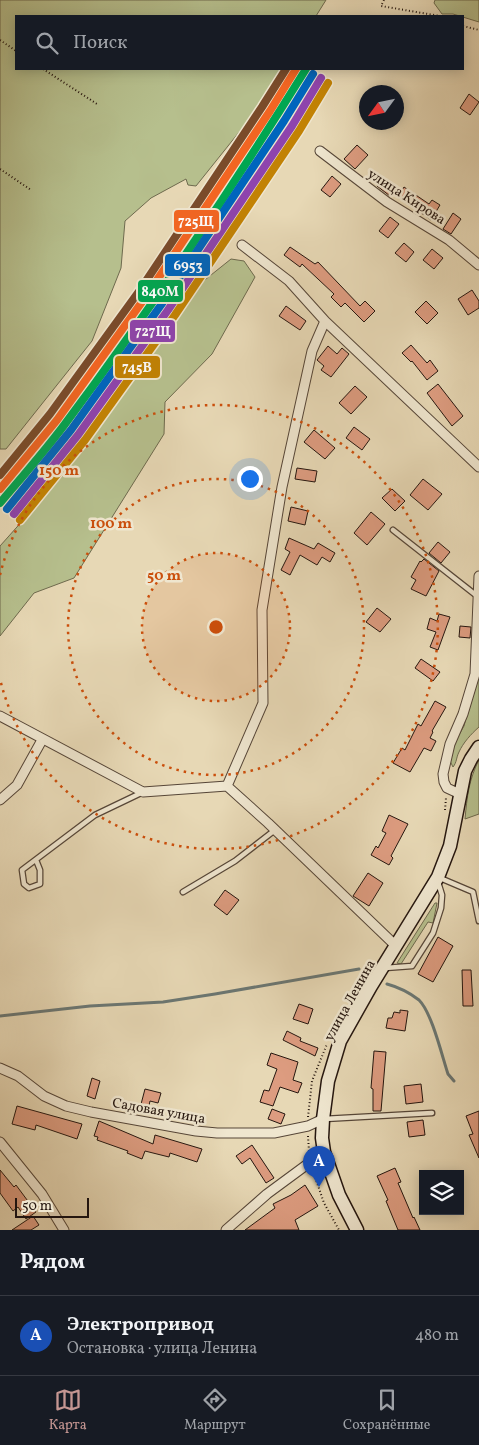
<!DOCTYPE html>
<html lang="ru">
<meta charset="utf-8">
<style>
:root{--surface:#171b24;--page:#242831;--text:#f1f3f6;--muted:#9ea1a6;--line:#363941;--accent:#c59692}
body{margin:0;font-family:Vollkorn,serif;background:var(--page);color:var(--text)}
.controls{position:absolute;right:15px;bottom:15px;display:grid;overflow:hidden;border-radius:0px;box-shadow:0 2px 12px #0003}
.controls button{width:45px;height:45px;display:grid;place-items:center;padding:0;border:0;border-bottom:1px solid var(--line);background:var(--surface);color:var(--text);font:25px sans-serif}
.compass{position:absolute;left:359px;top:85px;width:45px;height:45px;border-radius:50%;background:var(--surface);box-shadow:0 2px 12px #0003;rotate:237deg}
.scale{position:absolute;left:15px;bottom:12px;width:74px;box-sizing:border-box;padding-left:5px;border:2px solid #25160f;border-top:0;font-size:14px;line-height:18px;white-space:nowrap;color:#25160f;-webkit-text-stroke:4px #efe6cf;paint-order:stroke}
.you{position:absolute;left:249px;top:478px;width:18px;height:18px;margin:-12px;border:4px solid #fff;border-radius:50%;background:#1a73e8;box-shadow:0 0 0 8px #1a73e833}
.badge{display:grid;place-items:center;width:32px;height:32px;border-radius:50%;background:var(--accent);color:#fff;font-size:16px;font-weight:700}
.pin{position:absolute;translate:-50% -41px;filter:drop-shadow(0 1px 2px #0008)}
.pin::after{content:'';position:absolute;top:26px;width:18px;height:15px;background:inherit;clip-path:polygon(0 0,100% 0,50% 100%)}
.list{margin:0;padding:0;list-style:none}
h2{display:flex;justify-content:space-between;align-items:center;height:65px;margin:0;padding:0 20px;font-size:21px}
h2 small{font-size:16px;font-weight:400;color:var(--muted)}
.list li{display:grid;grid-template-columns:32px 1fr auto;gap:15px;align-items:center;box-sizing:border-box;height:80px;padding:0 20px;border-top:1px solid var(--line)}
.list b{display:block;font-size:19px;white-space:nowrap}
.list p{margin:0;font-size:16px;white-space:nowrap;color:var(--muted)}
.list em{font-size:16px;font-style:normal;color:var(--muted)}
.icon{flex:none;width:28px;height:28px;fill:none;stroke:currentColor;stroke-width:2;stroke-linecap:round;stroke-linejoin:round}
.map{position:relative;flex:none;width:479px;height:1230px;overflow:hidden}
.search{position:absolute;background:var(--surface);box-shadow:0 2px 12px #0003;left:15px;right:15px;top:15px;height:55px;display:flex;align-items:center;gap:12px;box-sizing:border-box;padding:0 18px;border-radius:0px;color:var(--muted);font-size:19px}
.sheet{height:145px;background:var(--surface)}
nav{display:flex;justify-content:space-around;align-items:center;box-sizing:border-box;height:70px;border-top:1px solid var(--line);background:var(--surface);font-size:14px;color:var(--muted)}
nav a{display:grid;justify-items:center;gap:2px}
nav .on{color:var(--accent)}
.map>svg:first-child{display:block}
.green{fill:#b6bf8d;stroke:#6e6a4e}
.lines{fill:none;stroke-linecap:round;stroke-linejoin:round}
.stream{stroke:#6b7773;stroke-width:3}
.building{fill:#dd9c80;stroke:#25160f}
.lane-casing{stroke:#564638;stroke-width:7}
.street-casing{stroke:#564638;stroke-width:11}
.secondary-casing{stroke:#25160f;stroke-width:15}
.path{stroke:#25160f;stroke-width:2;stroke-dasharray:1 2.5;stroke-linecap:butt}
.lane{stroke:#efe6cf;stroke-width:4.5}
.street{stroke:#efe6cf;stroke-width:9}
.secondary{stroke:#efe6cf;stroke-width:12}
.rail-1-casing{stroke:#efe6cf;stroke-width:11}
.rail-2-casing{stroke:#efe6cf;stroke-width:11}
.rail-3-casing{stroke:#efe6cf;stroke-width:11}
.rail-4-casing{stroke:#efe6cf;stroke-width:11}
.rail-5-casing{stroke:#efe6cf;stroke-width:11}
.rail-6-casing{stroke:#efe6cf;stroke-width:11}
.rail-1{stroke:#00a651;stroke-width:8}
.rail-2{stroke:#0065bd;stroke-width:8}
.rail-3{stroke:#f26522;stroke-width:8}
.rail-4{stroke:#8e44ad;stroke-width:8}
.rail-5{stroke:#7a4b2a;stroke-width:8}
.rail-6{stroke:#c28204;stroke-width:8}
.ring{fill:none;stroke:#cb4f0c;stroke-width:2.5;stroke-dasharray:2.5 5}
.labels{text-anchor:middle;stroke-width:5;stroke-linejoin:round;paint-order:stroke}
.street-label{font-size:14px;fill:#25160f;stroke:#efe6cf}
.centre{fill:#cb4f0c;stroke:#efe6cf;stroke-width:2.5}
.ring-label{font-size:15px;text-anchor:middle;font-weight:bold;fill:#cb4f0c;stroke:#efe6cf;stroke-width:5;stroke-linejoin:round;paint-order:stroke}
.line-badge{stroke:#efe6cf;stroke-width:2}
.badge-label{font-size:14px;text-anchor:middle;font-weight:bold;fill:#fff}
</style>
<div class="map">
<svg width="479" height="1230" viewBox="0 0 479 1230">
<rect width="100%" height="100%" fill="#e7d8b5"/>
<filter id="stains"><feTurbulence type="fractalNoise" baseFrequency=".004" numOctaves="4"/><feColorMatrix values="0 0 0 0 .2 0 0 0 0 .09 0 0 0 0 .02 0 0 0 .5 -.17"/></filter>
<radialGradient id="worn" r=".72"><stop offset=".6" stop-color="#630" stop-opacity="0"/><stop offset="1" stop-color="#630" stop-opacity=".3"/></radialGradient>
<!-- green -->
<path class="green" d="M0,0H326L316,16H16V69H282L256,111L196,186L188,185L186,179L151,198L125,221L121,268L92,341L6,449H0Z
M435,0H479V22L453,14H442L434,3Z
M231,259L244,261L255,277L212,354L165,402L164,434L74,578L34,593L0,636V546L66,472L70,453L155,348L186,295Z
M479,667V727C471,734 463,743 459,752C456,758 457,762 453,767L450,761L452,747L464,726Z
M479,760V814L465,819C467,797 469,779 479,760Z
M435,903H437L433,923L428,922L401,964L397,963Z"/>
<g class="lines">
<!-- stream -->
<path class="stream" d="M387,984C398,987 410,993 419,1000C432,1013 442,1056 448,1074L454,1081
M0,1016L90,1006L163,1002L215,994L359,969"/>
</g>
<!-- building -->
<path class="building" d="M469,94L479,102L470,115L460,108Z
M357,145L368,155L355,169L344,159Z
M332,176L341,184L330,197L321,190Z
M383,178L396,187L390,196L377,186Z
M404,187L429,204L432,200L440,205L431,220L398,196Z
M453,213L461,219L451,234L443,229Z
M390,217L399,224L388,238L379,231Z
M404,243L414,252L406,262L395,253Z
M290,247L315,264L318,262L360,306L365,301L375,311L364,322L345,303L341,307L331,297L334,294L302,264L300,267L284,255Z
M432,249L443,258L434,269L423,260Z
M472,290L479,301V308L468,315L458,299Z
M426,301L438,313L427,324L415,312Z
M286,306L306,321L300,330L279,316Z
M411,345L427,363L430,360L438,371L427,380L412,361L411,362L402,353Z
M328,346L337,354L342,348L349,354L331,377L321,370L324,366L317,360Z
M438,384L463,416L452,426L427,393Z
M355,386L367,397L351,414L339,403Z
M354,427L370,439L362,450L346,438Z
M314,430L335,448L325,459L304,442Z
M297,468L317,471L315,482L295,479Z
M423,479L442,494L428,510L410,495Z
M392,489L405,501L395,511L382,498Z
M291,507L308,511L305,525L288,521Z
M371,512L385,524L367,545L354,533Z
M289,538L314,549L318,543L335,553L330,562L322,557L317,565L300,555L290,575L281,570L290,552L285,549Z
M438,542L450,552L441,563L429,553Z
M424,559L439,571L426,596L411,589L416,580L411,577L420,561L421,562Z
M377,608L391,619L380,632L366,622Z
M439,614L450,617L438,650L430,647L436,632L427,629L430,618L437,621Z
M460,626L471,627L470,638L459,637Z
M421,659L440,672L433,681L415,668Z
M435,701L446,707L432,731L433,732L430,738L436,741L431,751L424,748L410,772L393,763L402,748L405,750L418,724L421,726Z
M389,815L408,824L391,856L393,858L389,865L371,855L376,846L378,848L386,833L382,831Z
M368,873L383,883L369,906L353,896Z
M225,890L239,900L227,915L214,905Z
M438,937L453,946L433,982L418,974Z
M462,970H471L473,1006H463Z
M299,1004L313,1009L308,1024L293,1019Z
M400,1010L408,1011L405,1031L386,1028L388,1018H392L394,1012L400,1013Z
M287,1031L301,1038L300,1041L318,1048L315,1056L283,1040Z
M374,1051L386,1052L381,1111H373V1089L371,1088Z
M271,1053L298,1062L293,1080L302,1083L298,1093L280,1087L273,1106L260,1102L264,1090L269,1091L277,1069L267,1065Z
M92,1078L100,1081L95,1099L87,1096Z
M421,1084L423,1102L406,1104L404,1086Z
M145,1089L161,1093L158,1103L150,1101L148,1110L140,1108Z
M17,1106L82,1124L77,1139L36,1125L35,1130L12,1124Z
M272,1109L285,1114L281,1124L268,1119Z
M479,1111V1158L469,1135L473,1134L466,1116Z
M423,1120L425,1135L409,1137L407,1122Z
M99,1121L153,1144L155,1135L202,1149L197,1162L170,1153L169,1157L145,1151L142,1159L127,1153L128,1151L97,1140L98,1137L94,1136Z
M252,1145L274,1178L266,1183L250,1158L242,1164L236,1156Z
M395,1168L401,1182L398,1183L413,1218L414,1217L420,1230H398L386,1201L388,1200L377,1176Z
M0,1170L14,1187L16,1185L36,1212L26,1219L18,1207L13,1211L0,1193Z
M305,1185L318,1206L295,1220L299,1230H245L275,1208L273,1204L291,1195Z
M33,1216L39,1225L31,1230H12Z"/>
<g class="lines">
<!-- lane casing -->
<g class="lane-casing">
<path id="lane" d="M393,530L477,596
M36,860L40,870V884L29,888L24,884L22,870L95,815L143,792
M440,878L473,892L479,921
M183,892L235,861L275,830
M385,968L412,966L433,933L441,908L442,895L438,882
M324,1119L432,1113"/>
</g>
<!-- street casing -->
<g class="street-casing">
<path id="street" d="M320,151L387,202L449,240L479,265
M242,245L289,281L325,321L479,467
M0,716L143,792L227,786L268,823L396,946
M227,786L263,703L262,610L282,487L312,351L325,321
M460,794L447,788L444,782L443,774L450,744L463,714L475,674L479,576
M0,800L17,785L42,740
M0,1068L18,1076L44,1096L66,1106L91,1112L196,1131L217,1133H274L308,1126L323,1119
M0,1142L42,1194L64,1230
M226,1230L267,1194L324,1152"/>
</g>
<!-- secondary casing -->
<g class="secondary-casing">
<path id="secondary" d="M357,1230L339,1195L324,1152L322,1138L323,1119L328,1081L340,1041L371,986L438,877L450,846L465,771L471,759L479,747"/>
</g>
<!-- path -->
<path class="path" d="M384,0L381,6L440,16
M463,26L479,30
M0,40L16,51
M43,69L97,104
M0,169L31,190
M445,810L446,798
M308,1117L312,1081L327,1044
M308,1136L309,1151
M313,1171L324,1203L339,1230"/>
<!-- lane -->
<use href="#lane" class="lane"/>
<!-- street -->
<use href="#street" class="street"/>
<!-- secondary -->
<use href="#secondary" class="secondary"/>
<!-- rail-1 casing -->
<g class="rail-1-casing">
<path id="rail-1" d="M0,503C22,477 45,451 65,424C150,310 231,190 306,69"/>
</g>
<!-- rail-2 casing -->
<g class="rail-2-casing">
<path id="rail-2" d="M7,509L71,430L161,305L284,121L313,74"/>
</g>
<!-- rail-3 casing -->
<g class="rail-3-casing">
<path id="rail-3" d="M0,489L57,420L147,295L270,111L296,69"/>
</g>
<!-- rail-4 casing -->
<g class="rail-4-casing">
<path id="rail-4" d="M14,514L78,435L168,310L292,126L321,78"/>
</g>
<!-- rail-5 casing -->
<g class="rail-5-casing">
<path id="rail-5" d="M0,475L50,414L140,290L262,107L286,69"/>
</g>
<!-- rail-6 casing -->
<g class="rail-6-casing">
<path id="rail-6" d="M20,520L85,440L175,315L299,131L328,83"/>
</g>
<!-- rail-1 -->
<use href="#rail-1" class="rail-1"/>
<!-- rail-2 -->
<use href="#rail-2" class="rail-2"/>
<!-- rail-3 -->
<use href="#rail-3" class="rail-3"/>
<!-- rail-4 -->
<use href="#rail-4" class="rail-4"/>
<!-- rail-5 -->
<use href="#rail-5" class="rail-5"/>
<!-- rail-6 -->
<use href="#rail-6" class="rail-6"/>
</g>
<!-- distance rings -->
<circle cx="216" cy="627" r="74" fill="#cb4f0c" fill-opacity=".12"/>
<g class="ring">
<circle cx="216" cy="627" r="74"/>
<circle cx="216" cy="627" r="148"/>
<path d="M0 575A222 222 0 1 1 0 679"/>
</g>
<g class="labels">
<!-- street labels -->
<g class="street-label">
<text transform="translate(407 196) rotate(33)" y="5">улица Кирова</text>
<text transform="translate(349 1000) rotate(-61)" y="5">улица Ленина</text>
<text transform="translate(159 1110) rotate(10)" y="5">Садовая улица</text>
</g>
</g>
<circle cx="216" cy="627" r="8" class="centre"/>
<g class="ring-label">
<text x="59" y="475">150 m</text>
<text x="111" y="528">100 m</text>
<text x="164" y="580">50 m</text>
</g>
<g class="line-badge">
<rect x="173" y="209" width="47" height="24" rx="5" fill="#f26522"/>
<rect x="164" y="253" width="47" height="24" rx="5" fill="#0065bd"/>
<rect x="137" y="279" width="47" height="24" rx="5" fill="#00a651"/>
<rect x="129" y="319" width="47" height="24" rx="5" fill="#8e44ad"/>
<rect x="114" y="355" width="47" height="24" rx="5" fill="#c28204"/>
</g>
<g class="badge-label">
<text x="196" y="226">725Щ</text>
<text x="188" y="270">6953</text>
<text x="160" y="296">840М</text>
<text x="153" y="336">727Щ</text>
<text x="137" y="372">745В</text>
</g>
<rect width="100%" height="100%" filter="url(#stains)"/>
<rect width="100%" height="100%" fill="url(#worn)"/>
</svg>
<div class="controls">
<button><svg class="icon" aria-label="layers" viewBox="0 0 24 24"><path d="M12 4l9 5-9 5-9-5zM3 14l9 5 9-5"/></svg></button>
</div>
<svg class="compass" viewBox="-18 -18 36 36"><path d="M0-13l5 13h-10z" fill="#e53935"/><path d="M0 13l5-13h-10z" fill="#9ea1a6"/></svg>
<div class="scale">50 m</div>
<div class="you"></div>
<div class="pin badge" style="left:319px;top:1187px;background:#1a4fb4">A</div>
<div class="search"><svg class="icon" aria-label="search" viewBox="0 0 24 24"><circle cx="10" cy="10" r="6"/><path d="M15 15l6 6"/></svg>Поиск</div>
</div>
<section class="sheet">
<h2>Рядом<small></small></h2>
<ul class="list">
<li><span class="badge" style="background:#1a4fb4">A</span><div><b>Электропривод</b><p>Остановка · улица Ленина</p></div><em>480 m</em></li>
</ul>
</section>
<nav>
<a class="on"><svg class="icon" aria-label="map" viewBox="0 0 24 24"><path d="M3 6l6-2 6 2 6-2v14l-6 2-6-2-6 2zM9 4v14M15 6v14"/></svg>Карта</a>
<a><svg class="icon" aria-label="directions" viewBox="0 0 24 24"><path d="M12 3l9 9-9 9-9-9zM9 14v-3h6M13 9l2 2-2 2"/></svg>Маршрут</a>
<a><svg class="icon" aria-label="saved" viewBox="0 0 24 24"><path d="M7 4h10v16l-5-4-5 4z"/></svg>Сохранённые</a>
</nav>
